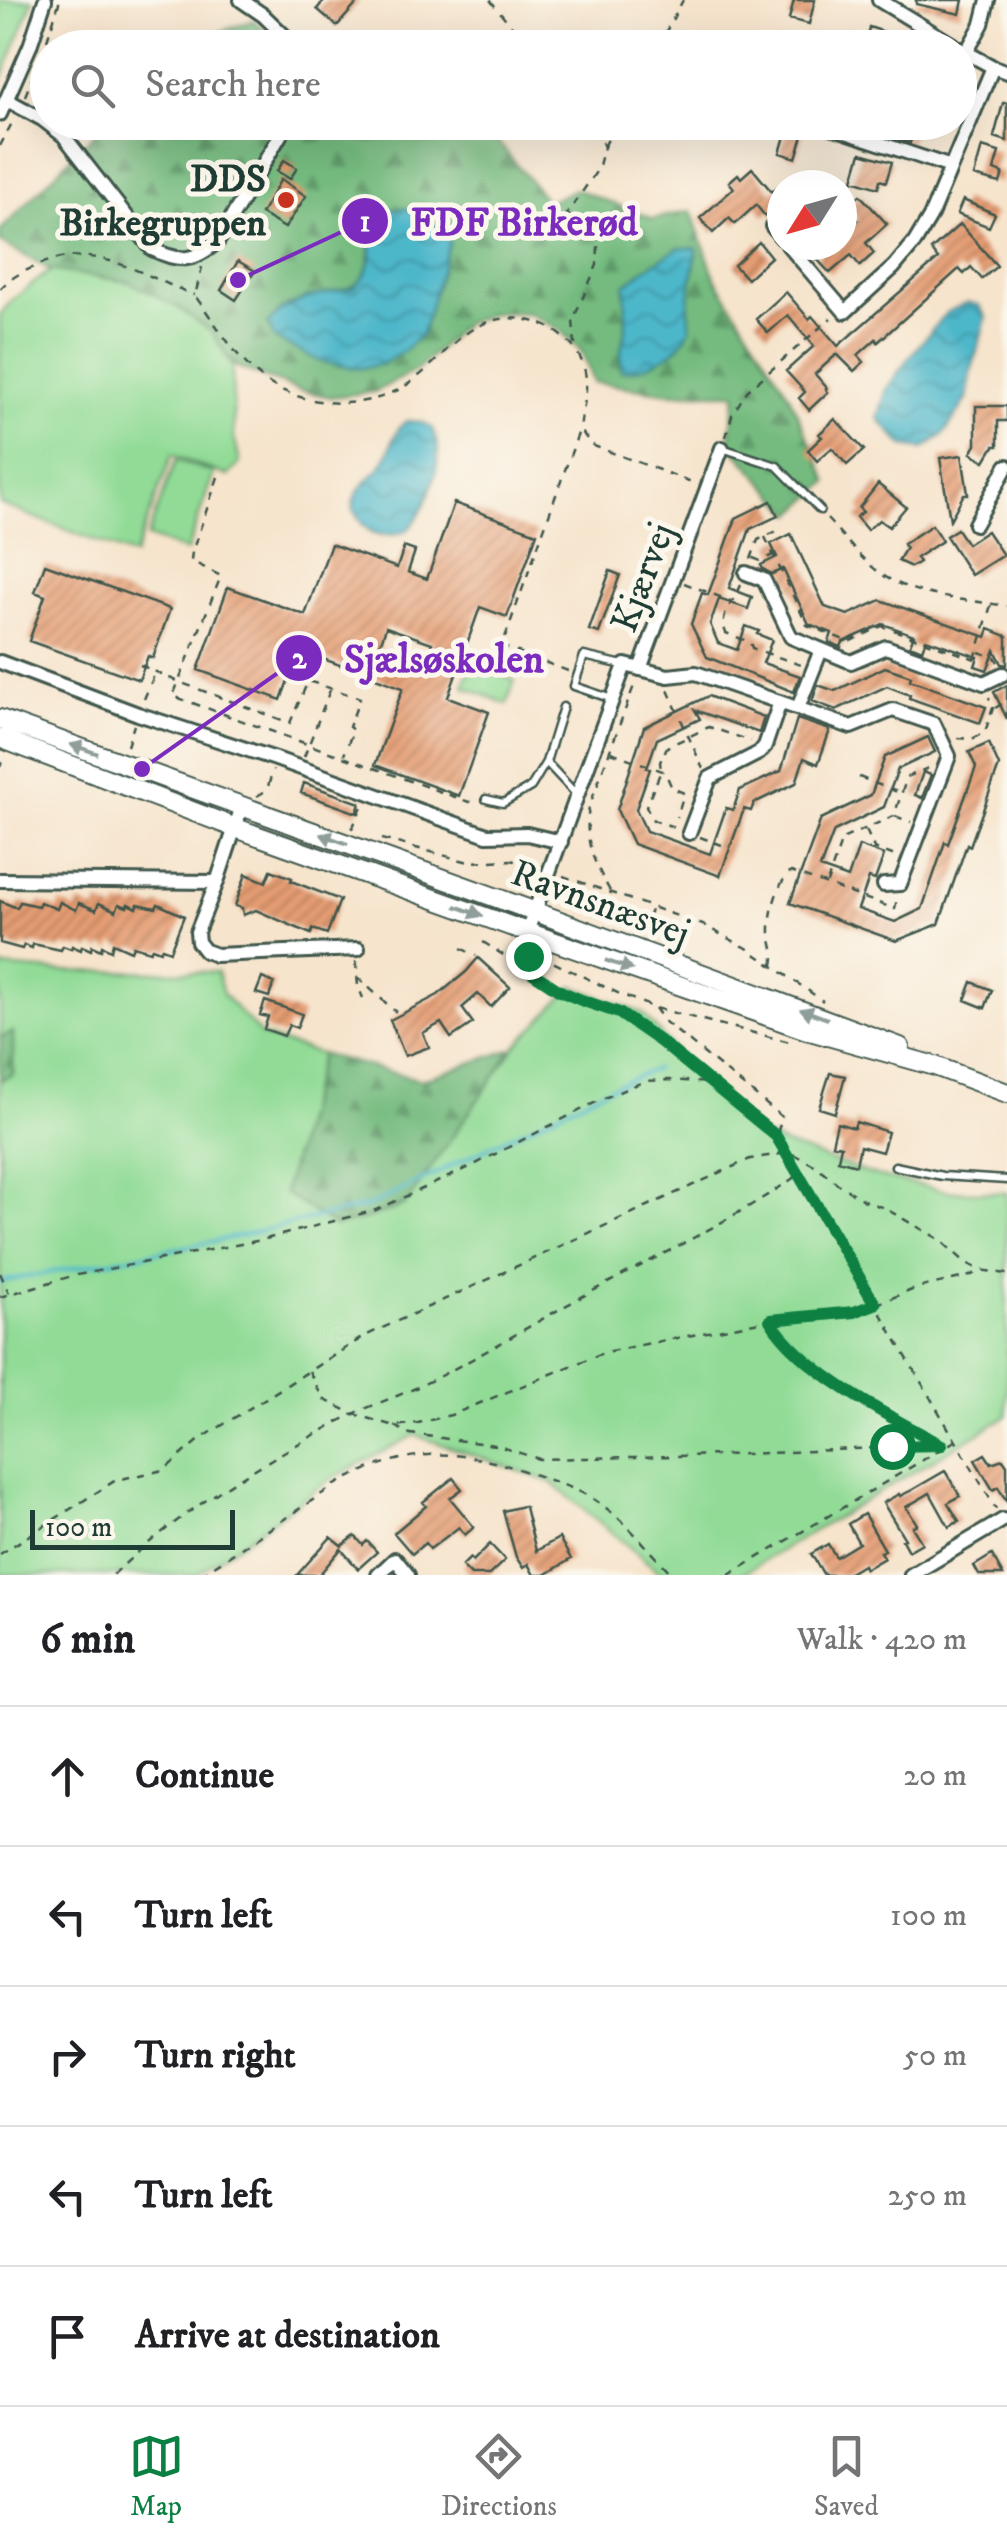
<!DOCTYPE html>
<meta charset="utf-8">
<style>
:root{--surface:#fff;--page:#f6f6f6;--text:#202124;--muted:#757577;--line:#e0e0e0;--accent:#0b8043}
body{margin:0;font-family:"IM FELL DW Pica",serif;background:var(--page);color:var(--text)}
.compass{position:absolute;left:767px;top:170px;width:90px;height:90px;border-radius:50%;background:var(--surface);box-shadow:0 10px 40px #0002;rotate:233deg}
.scale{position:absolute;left:30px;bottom:25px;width:205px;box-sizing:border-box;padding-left:10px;border:5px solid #1f3d34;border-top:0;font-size:28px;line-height:35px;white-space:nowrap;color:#1f3d34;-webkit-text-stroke:8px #fbf7ec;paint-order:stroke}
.stop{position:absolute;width:30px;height:30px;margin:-22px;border:8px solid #0b8043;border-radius:50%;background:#fff}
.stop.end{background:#0b8043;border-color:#fff;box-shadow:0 2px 10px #0008}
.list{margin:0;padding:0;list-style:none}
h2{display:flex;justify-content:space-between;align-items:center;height:130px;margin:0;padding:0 40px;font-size:42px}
h2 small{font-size:32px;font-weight:400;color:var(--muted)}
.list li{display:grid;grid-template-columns:65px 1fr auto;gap:30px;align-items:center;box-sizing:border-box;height:140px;padding:0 40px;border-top:2px solid var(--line)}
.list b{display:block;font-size:38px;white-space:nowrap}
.list em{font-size:32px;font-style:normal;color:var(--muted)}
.icon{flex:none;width:55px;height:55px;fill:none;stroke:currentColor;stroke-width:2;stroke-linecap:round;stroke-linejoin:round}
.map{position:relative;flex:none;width:1007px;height:1575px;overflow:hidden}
.search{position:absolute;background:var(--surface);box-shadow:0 10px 40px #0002;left:30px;right:30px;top:30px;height:110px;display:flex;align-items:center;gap:25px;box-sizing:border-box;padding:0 35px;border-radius:55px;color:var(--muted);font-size:38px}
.sheet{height:830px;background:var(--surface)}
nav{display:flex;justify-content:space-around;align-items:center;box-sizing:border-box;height:140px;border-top:2px solid var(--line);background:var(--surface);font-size:28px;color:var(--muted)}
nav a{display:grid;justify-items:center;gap:5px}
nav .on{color:var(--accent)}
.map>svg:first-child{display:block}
.grass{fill:#91db96;stroke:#588c65;stroke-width:2.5}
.forest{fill:url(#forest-firs);stroke:#4a7c5a;stroke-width:2.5;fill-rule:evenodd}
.water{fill:url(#water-waves);stroke:#367a7f;stroke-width:2.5}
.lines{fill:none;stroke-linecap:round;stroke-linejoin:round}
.stream{stroke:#4db7ca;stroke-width:4}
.building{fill:url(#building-hatch);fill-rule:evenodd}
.service-casing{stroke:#3f564b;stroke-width:11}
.minor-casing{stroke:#3f564b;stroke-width:18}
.secondary-casing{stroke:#3f564b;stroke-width:22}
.path{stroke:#3f564b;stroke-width:2.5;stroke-dasharray:8 8;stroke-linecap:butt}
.service{stroke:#fff;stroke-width:6}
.minor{stroke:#fff;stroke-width:12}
.secondary{stroke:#fff;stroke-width:18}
.oneway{fill:#8f9e9a}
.route{stroke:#0b8043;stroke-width:12}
.poi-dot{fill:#c8321e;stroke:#fbf7ec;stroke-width:4}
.labels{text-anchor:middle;stroke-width:10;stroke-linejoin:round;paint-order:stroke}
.poi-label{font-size:38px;font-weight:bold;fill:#1f3d34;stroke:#fbf7ec;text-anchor:end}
.street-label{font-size:38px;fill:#1f3d34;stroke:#fbf7ec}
.leader{fill:none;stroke:#7b2cbf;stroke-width:4}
.callout-dot{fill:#7b2cbf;stroke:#fbf7ec;stroke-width:4}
.mark-label{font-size:30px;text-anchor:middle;font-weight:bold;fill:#fff}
.callout-label{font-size:40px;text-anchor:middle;font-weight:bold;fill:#7b2cbf;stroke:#fbf7ec;stroke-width:10;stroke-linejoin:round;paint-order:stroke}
</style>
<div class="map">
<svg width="1007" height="1575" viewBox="0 0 1007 1575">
<defs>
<pattern id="forest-firs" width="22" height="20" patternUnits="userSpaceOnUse" patternTransform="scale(2.5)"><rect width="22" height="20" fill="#74bb7f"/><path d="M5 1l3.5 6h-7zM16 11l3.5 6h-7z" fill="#5f9969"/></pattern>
<pattern id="water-waves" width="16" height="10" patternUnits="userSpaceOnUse" patternTransform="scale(2.5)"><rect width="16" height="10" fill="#4db7ca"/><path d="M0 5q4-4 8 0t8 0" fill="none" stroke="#3f96a5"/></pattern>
<pattern id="building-hatch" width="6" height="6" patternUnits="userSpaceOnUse" patternTransform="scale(2.5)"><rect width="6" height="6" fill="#e59c72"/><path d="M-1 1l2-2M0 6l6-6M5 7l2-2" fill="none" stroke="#b9805e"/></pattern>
</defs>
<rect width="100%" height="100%" fill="#fbf7ec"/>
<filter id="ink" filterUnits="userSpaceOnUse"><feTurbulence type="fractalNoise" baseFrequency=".01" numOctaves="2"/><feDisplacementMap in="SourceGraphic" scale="20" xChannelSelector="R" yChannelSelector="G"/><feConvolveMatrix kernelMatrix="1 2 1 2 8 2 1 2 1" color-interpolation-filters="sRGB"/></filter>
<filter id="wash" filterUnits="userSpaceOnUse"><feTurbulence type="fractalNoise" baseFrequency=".0048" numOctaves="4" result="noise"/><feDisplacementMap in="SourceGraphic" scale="40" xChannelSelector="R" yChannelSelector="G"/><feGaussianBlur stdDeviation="2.25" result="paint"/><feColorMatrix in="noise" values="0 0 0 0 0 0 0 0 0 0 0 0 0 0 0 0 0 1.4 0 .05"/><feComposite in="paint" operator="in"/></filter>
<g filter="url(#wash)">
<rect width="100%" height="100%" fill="#f6e4cc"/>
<!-- grass -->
<path class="grass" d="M0,0H33L0,84Z
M51,270L130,282L179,308L213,333L232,365L234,436L240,463L228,476L172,455L134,556L0,504V315L12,300Z
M176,460L214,473L187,551L147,537Z
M471,664L515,680L507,704L464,687Z
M0,967L57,971L217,972L223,994L262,1036L321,1054L284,1193L334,1226L369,1218L405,1205L513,1049L573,986L642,1013L711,1091L763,1135L789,1146L876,1176L947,1191L1007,1193V1416L740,1575H663L551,1482L415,1435L331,1479L196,1575H0V1080L13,1075V1033L0,1038Z"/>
<!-- forest -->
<path class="forest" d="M254,20L284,47H178Z
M104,123H482L548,202L576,189L653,219L691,211L716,280L788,393L828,482L793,514L729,444L736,393H669L593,382L582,352L560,330L528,313H494L465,323L417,370L374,392L331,397L298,390L232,365L213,333L179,308L130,282L51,270L0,242V231ZM371,228L383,364L307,298C361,286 371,290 371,228ZM697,249L688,301L690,326L621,350L626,325L625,285Z
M13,1032V1075L0,1080V1038Z
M513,1049L405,1205L369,1218L334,1226L284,1193L321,1054L421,1080Z"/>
<!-- water -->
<path class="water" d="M406,208L440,228L450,242L422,334L405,350L383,364L358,369L319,361L274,338L268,323L282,309L307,298L354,287L365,275L371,258V228L382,211Z
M679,248H697C695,266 690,285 689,303C688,310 691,320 690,327C682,354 646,370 621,371V350L626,325L625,285L643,270Z
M968,303L979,305L986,318L971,373L967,399L944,434L923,449L903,446L878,418L887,388L907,360L947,312Z
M407,421L421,422L432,428C434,434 438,443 438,450C440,470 423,518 407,530C401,534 392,535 384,535C373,534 365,529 359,519C354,513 352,505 355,497C360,485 372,477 380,467C393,453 390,432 407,421Z"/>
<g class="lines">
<!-- stream -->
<path class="stream" d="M0,1282L226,1239L372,1205L600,1092L655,1069"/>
</g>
<g id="blocks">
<!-- building -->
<path class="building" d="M325,0H360L337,26L317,9Z
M794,0H815L809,24L789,19Z
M916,0H963L960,14L916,4Z
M869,27L897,36L894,48H852L855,34L867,37Z
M809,36L841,44L840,48H806Z
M1003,103H1007V141L994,137Z
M891,122H909L908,125L915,127L910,143L888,135Z
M789,123L805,129L796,158L780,153Z
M982,147L999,152L994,170L1003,173L1000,183L974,176Z
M861,153L892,162L886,182L880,180L878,188L853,180Z
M284,160L297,168L290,179L277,171Z
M752,168L772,192L782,184V222L771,210L765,216L756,205L735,224L729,218L713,233L700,218L734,188L729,182L738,174L741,178Z
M281,179L306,196L285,228L261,214Z
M860,195L887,224L866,243L874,253L860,266L851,255L830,273L816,258L821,254L813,245H842V235L858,220L846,207Z
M963,200L995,214L989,227L957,214Z
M960,224L997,266L982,279L971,267L964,274L959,269L878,342L876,339L858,355L864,362L854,371L837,354L815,374L827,388L826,389L828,392L809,410L799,398L805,392L786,371L814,346L788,315L768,333L756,319L786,292L809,319L812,316L838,346L938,259L931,250Z
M759,242L771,257L747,279L734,265Z
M238,261L255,271L236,300L221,290Z
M976,406H1007V421H998V446H994L985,461L971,453L976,445Z
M835,419L864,450L847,465L832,448L817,461L808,450L822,437L819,434Z
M962,455L968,494H964L950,520L940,458Z
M878,484L906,507L889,527L879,520L867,530L856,517L863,512L859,508Z
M771,501L778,516L750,529L729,588L752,597L748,609L719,599L710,624L718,643L737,650L746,626L759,631L757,634L772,640L763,663L800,676L794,692L707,657L691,624L702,593L708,595L736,518Z
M454,503L537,533L507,617L480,607L448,697L489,712L459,796L375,765L403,688L299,650L281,700L198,670L228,587L305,615L331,544L397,568L404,547L415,551L408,572L427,579ZM386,627L432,643L425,665L379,648Z
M932,525L942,541L916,558L919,562L911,567L898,561L906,548L903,544Z
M957,529L967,544L987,531L1003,555L971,575L946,536Z
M791,534L825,607L848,615L881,600L986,637L989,629L1007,636V665L1002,664L995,650L987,670L975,666L978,657L926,639L922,650L910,645L914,635L883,624L843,642L841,647L829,642L832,633L809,624L783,569L772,574L763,569L761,565L777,557L771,544Z
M45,564L170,609L153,658L148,656L139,680L29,641L45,596L35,592Z
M610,571L620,575L599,633L589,630Z
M885,667L911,676L910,680L986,707L980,723L909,698L910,695L887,686L836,710L812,701L818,685L835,691Z
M1007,685V719L994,692Z
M708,696L764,717L759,733L695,710L700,719L657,739L647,768L650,769L636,809L646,831L710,854L726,808L733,810L740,790L781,771L797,719L830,730L818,764L804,758L796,783L754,803L751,811L744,809L720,876L633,844L617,810L644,727Z
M928,737L935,752L898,769L884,807L834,831L820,868L848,878L859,846L884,855L875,880L869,878L858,909L895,922L922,909L945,842L948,844L976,767L969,752L989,743L999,766L970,846L967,844L939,924L896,941L790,903L821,819L871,795L885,757Z
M923,772L931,775L922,798L915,795Z
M304,783L360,803L357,813L301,793Z
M271,870L292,878L291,881L340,900L327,934L313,929L311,934L256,910L243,915L242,908L235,906L246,874L266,882Z
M0,901L17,908L20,902L38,906L40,902L57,909L60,902L76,910L79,903L96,910L99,903L116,911L119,904L127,907L128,904L137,908L138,904L156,908L158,904L184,916L170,951L162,948L160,951L152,948L150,951L133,946L131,951L113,943L111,950L102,946L101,950L92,946L91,950L82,946L81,950L72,946L71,949L63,946L61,950L33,944L32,948L24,945L22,949L0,943Z
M478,958L510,987L491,1007L478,994L462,1008L473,1023L451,1038L441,1023L423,1033L429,1047L405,1056L390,1020L438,995L466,972Z
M262,978L274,983L269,997L256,993Z
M972,982L992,990L985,1008L965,1000Z
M265,1001L302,1014L297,1028L289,1025L284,1036L264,1029L268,1017L260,1015Z
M830,1073L845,1076L835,1113L819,1108Z
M856,1122L888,1132L882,1152L860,1146L856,1165L838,1160L841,1146L832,1144L837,1123L854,1128Z
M985,1454L991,1463L1003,1459L1007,1465V1502L998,1487L993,1490L975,1460Z
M945,1471L960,1496L948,1503L959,1521L949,1527L930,1493L906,1507L917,1524L912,1527L922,1543L908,1551L902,1540L905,1539L883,1503L899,1494L900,1496L912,1490Z
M453,1478L462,1489L450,1498L474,1527L465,1535L459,1527L430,1549L425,1543L412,1554L394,1533L426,1506L423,1502Z
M523,1506L525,1507L536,1551L559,1538L571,1559L545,1575H534L528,1564L523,1568L516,1557L503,1511Z
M864,1514L885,1550L880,1552L884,1558L865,1569L863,1565L846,1575H824L811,1554L828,1544L836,1557L859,1543L848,1524Z
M355,1536L363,1545L367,1541L377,1552L358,1569L341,1549L319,1575H297L331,1537L342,1546Z
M490,1544L505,1560L489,1575H471L462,1566L470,1558L473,1561Z
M992,1555L1003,1575H979L974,1566Z"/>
</g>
</g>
<g filter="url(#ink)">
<use href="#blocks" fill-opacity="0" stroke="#3f564b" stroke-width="2.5"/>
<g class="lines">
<!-- service casing -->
<g class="service-casing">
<path id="service" d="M722,448L777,466L820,510
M612,699L574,686L584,656L623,665
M546,762L576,794
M486,799L503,803L531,787L546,762L563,707
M895,1166L942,1176L1007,1180"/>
</g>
<!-- minor casing -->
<g class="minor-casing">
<path id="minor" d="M241,0L263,15L297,48
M879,0L958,48
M960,49L993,67L1007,72
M966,53L982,24L988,0
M7,100L42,119L64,136L152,249C180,263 194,262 218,241L288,122
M0,114L30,46L45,0
M816,122L951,167
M772,226L782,238
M788,245L845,312L894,267L915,242L930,217L993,67
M975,524L1007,466
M746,573L764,580L791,637L851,662L886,647L984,683L1003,674
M0,662L138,714L276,759L487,835L527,834L561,842
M640,669L722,448
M798,708L821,650
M242,806L217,882L197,932L198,942L205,951L216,955L358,949
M689,833L710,778L759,753L765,746L780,702
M0,880L217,882
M527,932L625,665L668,676L696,673L851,727L893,710L934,724L949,756L900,884L884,885
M378,1575L395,1559L408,1575
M911,1575L1003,1520"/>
</g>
<!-- secondary casing -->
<g class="secondary-casing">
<path id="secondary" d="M0,719L536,912L900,1047
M0,738L236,828L527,932L810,1031L935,1066L1007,1093"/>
</g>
<!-- path -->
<path class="path" d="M490,0L530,48
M47,40L60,0
M657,48L683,0
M25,96L43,52
M0,146L13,121
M604,147L617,122
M202,267L195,296C216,323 235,358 263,379C279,391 299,398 319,401C343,405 371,403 394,392C442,370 460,311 522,319C534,321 547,325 557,332C584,352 590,373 584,405C583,412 580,421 581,428C582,435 589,441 594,446L697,484
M0,289C11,277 24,271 39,265C95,240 143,276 194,295
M575,345L573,320L597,265L598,247L592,235L567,214L598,169L604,147L593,122
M726,437L732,415L747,391L831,318
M218,477L192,552L191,561L221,576L173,696L469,802L475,801
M827,519C848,541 868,570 897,583C931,599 971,600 1007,606
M765,537L807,625L849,642L882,626L975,659
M753,558L761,561L773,555
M751,559L758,540L779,530
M684,583L733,602
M741,585C734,603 718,614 726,633L750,642L752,648L801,665
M979,652L995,657L998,662
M975,659L991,605
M140,665L179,682L290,723L308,681L360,698L349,727L353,730L344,755
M568,671L502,646L580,428
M668,690L703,769
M144,699L156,671
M995,708L1007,701
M957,738L972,739L985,732L993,708L989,697
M127,746L134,725
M611,752L665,772L672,788L684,793L677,817
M304,757L330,690
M0,767L2,762
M859,777L900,793
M257,796L267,790L273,770
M895,816L911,822
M674,827L653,820L646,806L661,771L660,762L667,747L709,727L751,741
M352,829L363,804
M866,830L874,848L895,856
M700,837L722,845
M382,839L469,862L511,860L535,867
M563,876L703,925L747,948L823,1001
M827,883L842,839L894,816L907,777L928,768
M610,891C593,861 584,842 589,807L635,683
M643,933L652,907
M483,942L560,991L581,1000L619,1013L661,1041L712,1082
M461,948L476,956
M525,949L622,995L655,1008L790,1042
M356,961L358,986L363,998
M523,965L530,951
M773,965C776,952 771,945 770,933C769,915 777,882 791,872L895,909L897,898
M357,977L396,1012
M655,1008L664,1021L782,1117L777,1134
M0,1273L9,1293
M0,1297L72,1276L262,1240L376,1210L470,1167L602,1099L645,1081L668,1080L713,1083L776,1136L996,1509
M770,1320C795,1361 840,1385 879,1408C899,1420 919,1433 939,1444
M309,1371L323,1399L354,1414L394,1426L418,1423L451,1415L605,1352L759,1322L854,1313L917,1288L970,1276L979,1271
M394,1426L410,1434L495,1445L539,1459L724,1455L942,1445
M0,1554L116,1480L164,1470L202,1438L365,1336L750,1159L786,1153L795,1155L816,1166L838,1184L863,1200L884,1208L939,1239L965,1262L980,1270L1007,1274
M113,1575C182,1508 267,1460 351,1415C376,1403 403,1395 428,1382C482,1356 533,1323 587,1294C658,1256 731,1221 798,1175
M201,1575L335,1485C406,1446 457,1447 533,1474C552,1481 572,1487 590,1497C621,1515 648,1549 673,1575
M729,1575L955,1441"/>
<!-- service -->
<use href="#service" class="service"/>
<!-- minor -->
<use href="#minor" class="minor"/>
<!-- secondary -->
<use href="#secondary" class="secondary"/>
</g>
<!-- one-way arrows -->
<defs><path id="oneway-solid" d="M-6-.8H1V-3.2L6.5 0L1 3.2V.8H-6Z" transform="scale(2.5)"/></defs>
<g class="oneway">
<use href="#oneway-solid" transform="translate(84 749) rotate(-161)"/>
<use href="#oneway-solid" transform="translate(334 839) rotate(-160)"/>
<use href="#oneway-solid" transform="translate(469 911) rotate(20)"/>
<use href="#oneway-solid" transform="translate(619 965) rotate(19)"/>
<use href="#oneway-solid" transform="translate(814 1014) rotate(-160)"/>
</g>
</g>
<g class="lines" filter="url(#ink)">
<!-- route -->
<path class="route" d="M528,956L522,966L560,991L581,1000L619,1013L661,1042L776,1136L875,1304L854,1312L770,1320C802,1372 890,1417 942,1445L892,1446"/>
</g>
<!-- markers -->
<circle class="poi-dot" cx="286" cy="200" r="10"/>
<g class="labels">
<!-- poi labels -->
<g class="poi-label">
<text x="266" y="191">DDS<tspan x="266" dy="44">Birkegruppen</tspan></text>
</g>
<!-- street labels -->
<g class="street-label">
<text transform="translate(642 577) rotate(-69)" y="13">Kjærvej</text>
<text transform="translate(601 902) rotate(20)" y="13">Ravnsnæsvej</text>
</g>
</g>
<!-- callouts -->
<path class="leader" d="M238 280L365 221M142 769L299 658"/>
<g class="callout-dot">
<circle cx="238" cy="280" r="10"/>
<circle cx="142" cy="769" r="10"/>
<circle cx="365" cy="221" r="25"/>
<circle cx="299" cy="658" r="25"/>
</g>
<g class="mark-label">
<text x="365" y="231">1</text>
<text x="299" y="668">2</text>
</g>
<g class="callout-label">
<text x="524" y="235">FDF Birkerød</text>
<text x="444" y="672">Sjælsøskolen</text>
</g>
</svg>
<svg class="compass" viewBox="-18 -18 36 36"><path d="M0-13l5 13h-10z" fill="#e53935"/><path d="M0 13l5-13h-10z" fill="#757577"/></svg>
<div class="scale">100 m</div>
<div class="stop" style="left:892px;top:1446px"></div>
<div class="stop end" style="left:528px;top:956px"></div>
<div class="search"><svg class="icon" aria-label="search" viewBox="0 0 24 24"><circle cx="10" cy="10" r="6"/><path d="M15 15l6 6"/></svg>Search here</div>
</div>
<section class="sheet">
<h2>6 min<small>Walk · 420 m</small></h2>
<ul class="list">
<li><svg class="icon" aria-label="ahead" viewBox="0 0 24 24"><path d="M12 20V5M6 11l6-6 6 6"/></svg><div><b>Continue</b></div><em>20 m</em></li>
<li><svg class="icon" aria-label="left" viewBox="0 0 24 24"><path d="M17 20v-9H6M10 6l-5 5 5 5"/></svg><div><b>Turn left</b></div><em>100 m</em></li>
<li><svg class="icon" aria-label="right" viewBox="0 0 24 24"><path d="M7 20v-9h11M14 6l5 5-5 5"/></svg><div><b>Turn right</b></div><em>50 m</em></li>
<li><svg class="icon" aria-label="left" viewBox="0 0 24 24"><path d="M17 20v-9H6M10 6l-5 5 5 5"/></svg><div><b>Turn left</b></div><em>250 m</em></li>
<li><svg class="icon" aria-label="arrive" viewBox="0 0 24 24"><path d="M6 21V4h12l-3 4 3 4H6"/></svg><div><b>Arrive at destination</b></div></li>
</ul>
</section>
<nav>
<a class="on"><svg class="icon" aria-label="map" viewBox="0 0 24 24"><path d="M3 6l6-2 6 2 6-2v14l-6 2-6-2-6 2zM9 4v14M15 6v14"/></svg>Map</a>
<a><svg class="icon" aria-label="directions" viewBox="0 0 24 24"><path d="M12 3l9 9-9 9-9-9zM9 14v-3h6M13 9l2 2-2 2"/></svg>Directions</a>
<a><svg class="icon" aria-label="saved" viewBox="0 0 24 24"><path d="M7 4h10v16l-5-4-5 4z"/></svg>Saved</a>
</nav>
